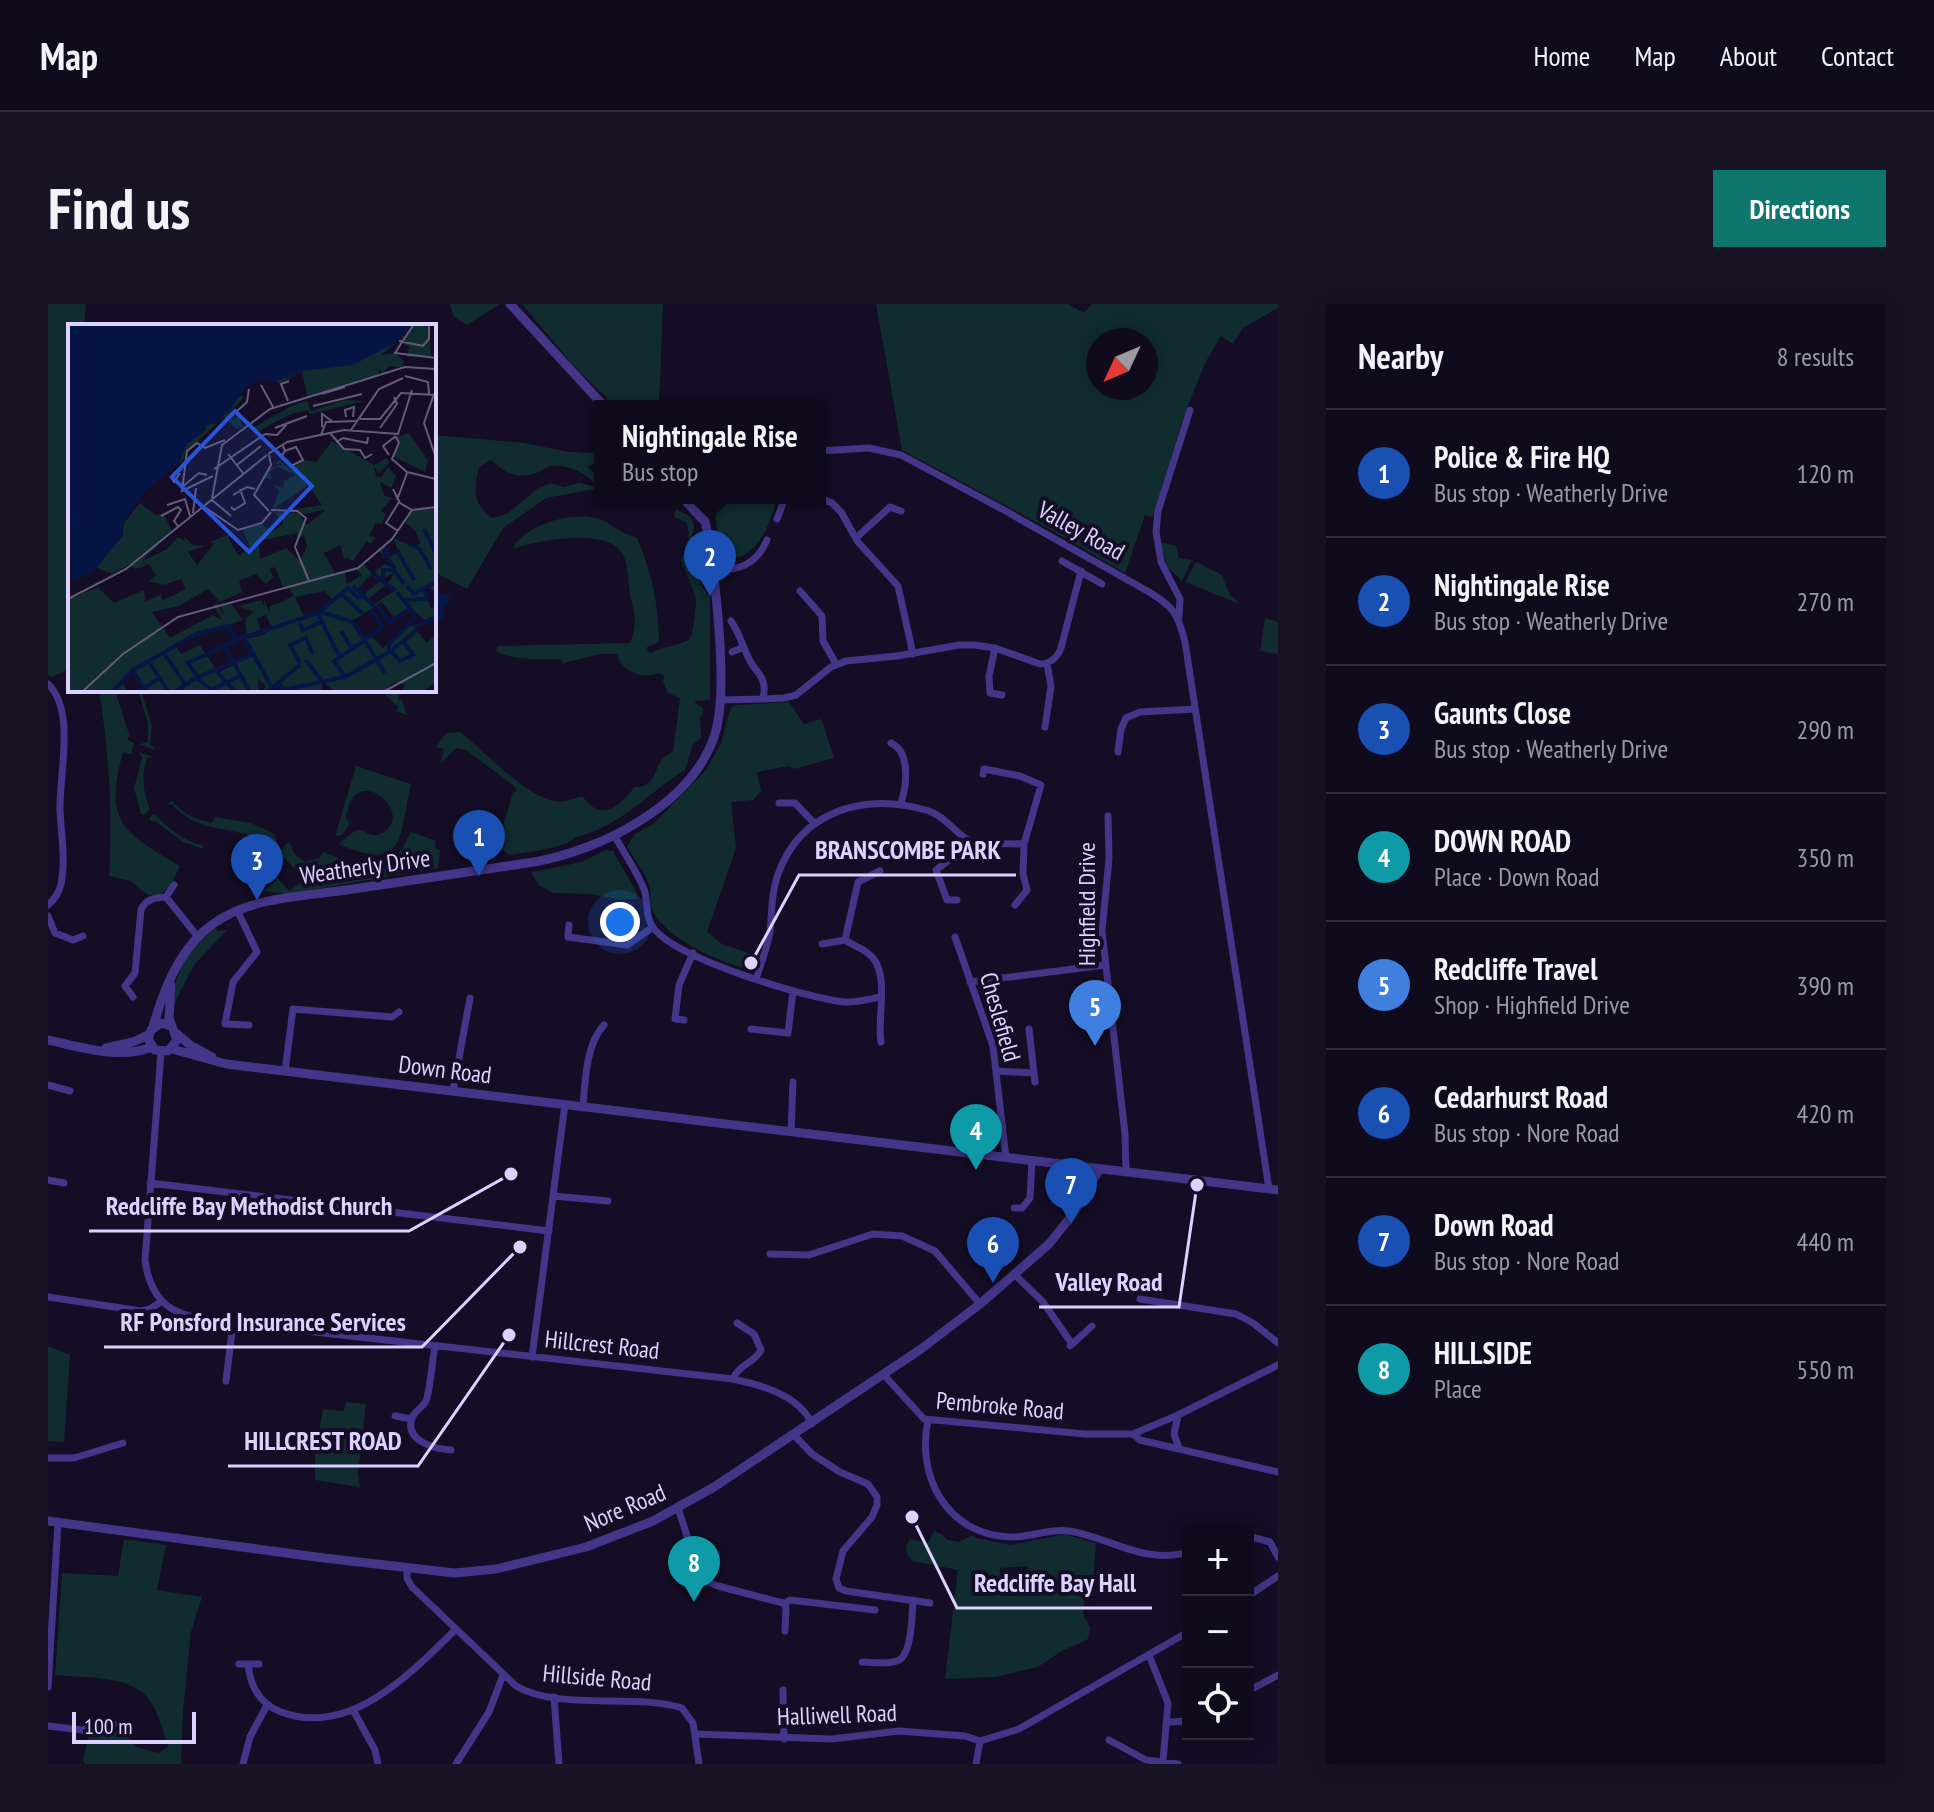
<!DOCTYPE html>
<meta charset="utf-8">
<style>
:root{--surface:#0f0a1c;--page:#181325;--text:#f1f3f6;--muted:#9b9aa3;--line:#2f2b3b;--accent:#0f766e}
body{margin:0;font-family:"PT Sans Narrow",sans-serif;background:var(--page);color:var(--text)}
.controls{position:absolute;right:24px;bottom:24px;display:grid;overflow:hidden;border-radius:0px;box-shadow:0 4px 20px #0003}
.controls button{width:72px;height:72px;display:grid;place-items:center;padding:0;border:0;border-bottom:2px solid var(--line);background:var(--surface);color:var(--text);font:40px sans-serif}
.compass{position:absolute;left:1038px;top:24px;width:72px;height:72px;border-radius:50%;background:var(--surface);box-shadow:0 4px 20px #0003;rotate:226deg}
.scale{position:absolute;left:24px;bottom:20px;width:124px;box-sizing:border-box;padding-left:8px;border:4px solid #dcd1ff;border-top:0;font-size:22px;line-height:28px;white-space:nowrap;color:#dcd1ff;-webkit-text-stroke:6px #140d25;paint-order:stroke}
.you{position:absolute;left:572px;top:618px;width:28px;height:28px;margin:-20px;border:6px solid #fff;border-radius:50%;background:#1a73e8;box-shadow:0 0 0 12px #1a73e833}
.badge{display:grid;place-items:center;width:52px;height:52px;border-radius:50%;background:var(--accent);color:#fff;font-size:26px;font-weight:700}
.pin{position:absolute;translate:-50% -66px;filter:drop-shadow(0 2px 4px #0008)}
.pin::after{content:'';position:absolute;top:42px;width:28px;height:24px;background:inherit;clip-path:polygon(0 0,100% 0,50% 100%)}
.popup{position:absolute;left:546px;top:96px;width:232px;height:104px;box-sizing:border-box;display:grid;place-content:center;border-radius:0px;background:var(--surface);filter:drop-shadow(0 2px 6px #0005);font-size:26px;white-space:nowrap;color:var(--muted)}
.popup b{font-size:30px;color:var(--text)}
.popup::after{content:'';position:absolute;left:50%;top:100%;margin-left:-16px;border:16px solid transparent;border-top-color:var(--surface)}
.list{margin:0;padding:0;list-style:none}
h2{display:flex;justify-content:space-between;align-items:center;height:104px;margin:0;padding:0 32px;font-size:34px}
h2 small{font-size:26px;font-weight:400;color:var(--muted)}
.list li{display:grid;grid-template-columns:52px 1fr auto;gap:24px;align-items:center;box-sizing:border-box;height:128px;padding:0 32px;border-top:2px solid var(--line)}
.list b{display:block;font-size:30px;white-space:nowrap}
.list p{margin:0;font-size:26px;white-space:nowrap;color:var(--muted)}
.list em{font-size:26px;font-style:normal;color:var(--muted)}
.icon{flex:none;width:44px;height:44px;fill:none;stroke:currentColor;stroke-width:2;stroke-linecap:round;stroke-linejoin:round}
.map{position:relative;flex:none;width:1230px;height:1460px;overflow:hidden;border-radius:0px}
header{display:flex;align-items:center;gap:48px;box-sizing:border-box;height:112px;padding:0 40px;background:var(--surface);border-bottom:2px solid var(--line)}
header strong{font-size:38px}
nav{display:flex;gap:44px;margin-inline-start:auto;font-size:28px}
.intro{display:flex;align-items:center;justify-content:space-between;box-sizing:border-box;height:192px;padding:0 48px}
h1{margin:0;font-size:56px}
.button{padding:20px 36px;border-radius:0px;background:var(--accent);color:#fff;font-size:28px;font-weight:700}
main{display:flex;gap:48px;padding:0 48px}
aside{flex:1;background:var(--surface);border-radius:0px;box-shadow:0 4px 20px #0003}
.map>svg:first-child{display:block}
.green{fill:#102c2f;fill-rule:evenodd}
.water{fill:#071544}
.lines{fill:none;stroke-linecap:round;stroke-linejoin:round}
.minor{stroke:#433587;stroke-width:7}
.tertiary{stroke:#433587;stroke-width:9}
.labels{text-anchor:middle;stroke-width:8;stroke-linejoin:round;paint-order:stroke}
.street-label{font-size:24px;fill:#dcd1ff;stroke:#140d25}
.inset-river{fill:none;stroke:#071544;stroke-width:4}
.inset-road{fill:none;stroke:#645b7c;stroke-width:2}
.view{fill:#2755da;fill-opacity:0.15;stroke:#2755da;stroke-width:4}
.inset-edge{fill:none;stroke:#dcd1ff;stroke-width:4}
.leader{fill:none;stroke:#dcd1ff;stroke-width:3}
.callout-dot{fill:#dcd1ff;stroke:#140d25;stroke-width:3}
.callout-label{font-size:26px;text-anchor:middle;font-weight:bold;fill:#dcd1ff;stroke:#140d25;stroke-width:8;stroke-linejoin:round;paint-order:stroke}
</style>
<header>
<strong>Map</strong>
<nav><a>Home</a><a>Map</a><a>About</a><a>Contact</a></nav>
</header>
<div class="intro"><h1>Find us</h1><a class="button">Directions</a></div>
<main>
<div class="map">
<svg width="1230" height="1460" viewBox="0 0 1230 1460">
<rect width="100%" height="100%" fill="#140d25"/>
<!-- green -->
<path class="green" d="M0,0H38L36,22H22V365L4,373L0,371Z
M402,0H452L419,21L406,13Z
M474,0H615L611,102H567L524,60Z
M828,0H1020L1036,9L1044,0H1230V4L1195,24L1185,40L1173,32L1157,59L1135,115L1105,213L1097,211L1077,269L1003,226L854,146ZM1050,36H1098V84H1050Z
M386,131L476,139L521,148L552,149V163L545,160L539,163L549,172L552,184L498,194L455,224L419,285L386,268ZM443,156C456,168 468,176 488,169C492,168 495,165 499,163C517,158 540,169 550,183L531,179L516,183L503,179L489,185L459,210L444,214C424,199 426,185 431,163Z
M666,194H729C724,216 709,258 679,254L673,246L669,227Z
M628,205C634,209 640,209 644,216C648,224 644,228 643,236C643,250 651,284 662,292V396L647,397L648,400L653,402L656,406L652,415L653,434L645,440L637,466C601,488 572,523 528,533C515,545 479,548 462,551L451,544L447,538L451,536L465,488L469,487L465,481L418,446L408,444L392,460L396,445L388,443L398,429L412,428C435,445 480,496 509,497C517,498 526,495 534,492C539,497 542,503 549,505C563,511 579,494 586,483C608,484 605,467 615,454C618,451 622,450 625,447L632,394L620,389L615,377L616,372L611,369C594,375 574,369 569,350H552L515,359L512,355C491,355 466,357 448,347L449,342L582,339C591,318 585,306 581,284C580,274 580,262 576,253C564,221 488,237 464,245C471,233 481,227 493,221C512,213 543,207 561,220C571,226 577,230 589,234C604,270 610,298 611,337L599,343V346L603,349C614,342 629,343 642,335C645,329 650,298 647,291C643,279 637,269 633,256C638,245 644,231 638,218L626,213Z
M1112,238L1128,242L1131,254L1144,256L1134,277L1119,263Z
M1148,258L1174,271L1182,291L1192,300L1137,278Z
M1217,314L1230,318V350L1212,347Z
M51,386H67L81,430L80,436L86,439L83,450L75,448C56,518 73,527 132,562L123,581L112,591H100L82,577L61,572C65,510 61,448 51,386Z
M90,386H93L104,422L102,441L107,443L106,446L92,440L100,438V419Z
M319,386H349L352,388L350,396H354L358,409L363,412L348,407L350,403L337,390Z
M741,398L756,420L772,415L774,417L786,454L746,465L741,462L709,468L713,487L705,496L683,498L688,544L659,628L674,640L703,650L697,664C671,658 615,633 604,606C601,598 604,589 601,581C597,568 586,555 579,543L587,530L605,520L658,466L673,439L683,403L689,401Z
M91,448L106,453L99,454C93,472 95,488 102,505L96,511L93,510L86,484L94,454Z
M308,462L363,480C350,535 359,569 290,540C296,537 305,526 311,526C319,527 324,535 334,529C370,510 305,454 298,514L302,520L294,531L287,532Z
M124,497C136,511 147,515 164,519L167,513L203,519L226,530L229,539L225,543C191,518 153,534 124,500L117,502Z
M106,510C121,524 134,537 155,541V545L135,538L107,517H103L101,514Z
M363,528L388,537L387,544L392,546L390,564L240,590L216,587L230,574L241,587L257,575L231,549L238,540L242,539L246,549L257,558L271,554L275,548C292,554 325,573 342,560C351,553 357,538 363,528Z
M558,546L565,547L589,589L588,595L572,596L544,590L506,589L492,582L484,571V568L534,558Z
M168,624L169,627L179,626L146,661L124,704C125,670 140,644 168,624Z
M0,1042L22,1051L16,1138L0,1137Z
M298,1098L318,1100L310,1169L312,1183L267,1176V1150L275,1105L296,1107Z
M886,1227L894,1230L899,1236L911,1238L925,1231L928,1234L963,1241L1017,1230L1048,1239L1044,1289L1037,1293L1035,1309L1042,1324L1040,1335L1012,1348L990,1363L947,1373L897,1375L910,1266L865,1257C857,1251 856,1243 862,1235L880,1239ZM980,1262L982,1287L951,1290L952,1264Z
M76,1235L118,1241L109,1286L154,1293L143,1328L135,1408L133,1460H37L35,1457L40,1434L50,1426L75,1428L89,1443L110,1449L120,1443C115,1427 110,1404 97,1391C77,1371 34,1374 7,1371L14,1269L70,1272Z"/>
<!-- water -->
<path class="water" d="M386,289L405,291L396,304L395,315L391,317L386,315Z"/>
<g class="lines">
<!-- minor -->
<path class="minor" d="M772,147L821,144L853,151L954,205L1101,288C1126,303 1130,310 1137,338L1221,885
M772,194L784,199L793,208L810,238L850,282L865,350
M729,215L737,194
M808,234L842,203L853,207
M1014,257L1054,280
M664,267C690,266 708,262 719,236
M752,287L774,312L775,337L788,360
M1131,313L1132,295L1113,258L1108,228L1110,207L1142,106
M947,344L992,360C1002,360 1010,353 1013,344L1033,267
M684,348L696,343
M0,380C28,407 11,470 12,506C13,530 18,556 13,580C11,589 7,595 0,601
M715,395L736,394L748,391L783,363L798,357L849,352L911,341H927L947,344L941,372L942,389L954,391
M673,396L715,395C720,371 708,371 700,353C694,340 691,329 683,317
M997,423L1003,382L999,360
M843,439C863,448 859,483 852,501
M1070,448L1073,425L1078,414L1092,408L1147,405
M935,470L936,465L972,472L993,481L976,540
M731,499H747L767,520
M1060,512L1061,555L1054,627L1077,830L1078,868
M566,531C576,549 588,566 596,585C601,599 596,613 607,626C633,656 755,693 796,698C808,699 821,695 833,693
M832,567L810,578L797,636C806,642 818,645 825,654C841,673 829,716 833,738
M118,593L126,581
M909,596H899L888,566L909,550L918,536
M189,606L209,648L185,678L177,720L201,721
M0,612L7,629L25,636L35,632
M521,621L520,633L579,641L605,623
M907,633L945,742L958,854
M774,640L797,636
M708,675C713,660 719,644 722,628C724,609 723,591 729,573C752,505 818,488 881,507C899,513 908,532 926,539L976,540L975,570L979,586L967,601
M922,678L1057,661
M85,693L77,682L87,669L93,606C97,596 108,593 118,593L150,633
M636,716L627,715L631,681L645,649
M703,725L740,729L745,687
M981,725L987,778
M113,748L97,956C104,1011 139,1014 185,1019L685,1075C713,1081 751,1091 764,1120
M237,767L245,705L344,713L351,708
M948,767L986,769
M0,781L22,787
M405,787L422,694
M535,803C537,777 538,740 556,721
M743,828L745,778
M0,876L16,879
M102,879L501,927
M505,892L560,897
M966,904H974L982,894L984,856
M722,950L761,951L825,930L854,932L887,947L932,1000
M967,971L995,998L1024,1040
M0,993L93,1007L102,1005L114,997
M1092,995L1188,1010L1205,1019L1230,1039
M387,1042C384,1059 383,1077 379,1094C377,1103 367,1106 364,1114C356,1137 387,1145 403,1146
M1022,1042L1044,1022
M484,1053L517,800
M836,1071L876,1115L1037,1130H1085L1130,1111L1230,1061
M685,1075C691,1060 707,1059 713,1046L706,1030L689,1019
M178,1077L185,1019
M347,1112L364,1115
M1130,1112L1126,1130L1131,1144
M880,1116C868,1173 899,1230 961,1233C982,1234 1001,1224 1022,1227C1062,1234 1098,1261 1140,1248
M1085,1130L1092,1136L1230,1168
M747,1132L764,1150L792,1168L820,1180L829,1193V1201L824,1213L795,1247L788,1275L791,1284L798,1287L882,1299
M0,1154H26L75,1139
M630,1204L653,1275L670,1282L735,1299L738,1303L737,1327
M1200,1232L1222,1238L1230,1253
M359,1264V1274L364,1283L468,1382C510,1407 587,1389 634,1404L645,1419L651,1460
M1200,1292L1230,1272
M736,1300L742,1296L827,1306
M1101,1351L1120,1399L1115,1457
M814,1358C824,1358 842,1361 851,1356C864,1349 864,1310 865,1296
M191,1360H211
M200,1360C202,1382 212,1400 233,1408C303,1434 364,1368 408,1325
M0,1383L10,1219
M735,1386L736,1435
M1200,1387L1230,1371
M506,1393L511,1460
M305,1406L327,1446L330,1460
M1120,1418L1140,1417
M0,1422L34,1426L66,1420
M647,1430L784,1435L851,1427L917,1432L932,1437
M1061,1436L1098,1456L1130,1460
M195,1460L202,1433L219,1401
M408,1460L441,1408L455,1371
M928,1460L932,1437L971,1425L1140,1328"/>
<!-- tertiary -->
<path class="tertiary" d="M462,0L556,102
M635,194L656,217
M123,722L113,719L103,726L100,735L107,746L120,747L129,736L121,714L123,681
M105,723C115,686 132,643 165,620C203,592 260,592 305,585C366,576 426,567 486,558C554,546 645,500 667,430C682,381 665,246 652,194
M128,729L142,741L164,753
M0,736C33,743 71,756 104,743
M58,744L85,738L100,731
M124,745L178,760L1230,886
M0,1217L276,1254L407,1269L448,1265L538,1243L605,1217L666,1183L873,1045L932,1000L1001,940L1025,910L1051,866"/>
</g>
<g class="labels">
<!-- street labels -->
<g class="street-label">
<text transform="translate(1033 227) rotate(29)" y="8">Valley Road</text>
<text transform="translate(317 563) rotate(-8)" y="8">Weatherly Drive</text>
<text transform="translate(1039 600) rotate(-90)" y="8">Highfield Drive</text>
<text transform="translate(952 713) rotate(74)" y="8">Cheslefield</text>
<text transform="translate(397 766) rotate(7)" y="8">Down Road</text>
<text transform="translate(554 1041) rotate(6)" y="8">Hillcrest Road</text>
<text transform="translate(952 1102) rotate(5)" y="8">Pembroke Road</text>
<text transform="translate(577 1204) rotate(-23)" y="8">Nore Road</text>
<text transform="translate(549 1374) rotate(5)" y="8">Hillside Road</text>
<text transform="translate(789 1411) rotate(-2)" y="8">Halliwell Road</text>
</g>
</g>
<!-- overview -->
<g transform="translate(20 20)">
<rect width="368" height="368" fill="#140d25"/>
<path d="M347,0H361L363,33H339L341,23L331,17ZM329,18L313,31L327,29L336,37L334,44L322,42L315,49L311,45V50L239,72L234,47L212,59L196,54L179,61L161,82L172,72L176,73L161,89L166,91L163,95L171,92L175,103L168,104L156,93L119,127L113,140L107,133L160,62ZM277,76L297,77L242,90L240,86L223,90L187,109L183,105L225,81L239,77L243,87ZM341,109L360,136L357,148L324,132L332,122L329,113ZM264,117L306,141L319,134L321,139L311,149L306,142L308,152L313,154L320,143L328,152L323,164L312,158L316,171L324,174L313,187L318,190L314,200L308,199L301,212L307,213L303,220L299,217L285,237L277,234L278,241L272,221L256,229L267,249L277,247L279,260L294,251L288,246L304,231L296,240L304,250L289,265L295,271L313,256L319,260L300,275L305,281L328,266L320,259L328,247L315,255L307,248L316,240L327,244L311,227L318,222L322,233L330,228L326,214L345,223L352,220L347,206L337,199L345,186L368,184V267L360,264L365,260L356,265L363,284L368,282V293L346,304L359,319L368,310V358L354,368H333L337,361L327,358L321,362L324,368H254L264,365L254,357L253,368H207L214,365L211,358L195,368L198,362L190,355L191,368H69L76,363L64,347L53,357L60,368H0V276L30,263L46,279L76,266L77,278L93,270L94,277L118,265L113,255L95,261L81,257L88,252L81,240L68,245L60,241L44,250L28,243L54,213L56,199L72,179L88,191L96,190L104,207L74,237L99,225L110,213L117,217L115,212L125,221L137,222L120,228L129,241L146,220L142,218L164,209L160,214L171,232L182,223L175,206L193,200L204,208L216,199L206,188L230,189L239,201L257,186L236,190L221,186L254,181L240,161L204,186L211,167L204,160L215,164L216,157L228,151L210,143L201,148L204,155L194,154L202,144L213,141L216,143L213,140H208L211,136L223,146L235,136L248,138ZM229,209L228,217L236,211L239,222L232,237L218,224L192,235L191,217ZM207,243L215,263L220,262L226,272L201,283L202,289L196,275V282L193,276L171,282L186,288L177,294L179,312L194,310L189,294L198,291L204,304L195,311L177,315L186,331L150,349L132,321L113,330L106,320L175,296L163,280L167,276L153,282L158,294L149,279L145,281L154,296L145,291L102,314L84,288L111,282L140,265L152,278L174,268L171,257L188,250L198,260L205,253L201,245ZM257,267L264,276L254,287L236,292L227,273ZM314,278L327,295L342,284L360,298L339,302L315,324L303,311L296,315L284,297Z" fill="#102c2f" fill-rule="evenodd"/>
<path d="M0,0H345L329,18L285,41L234,47L208,58L196,54L176,64L162,86L149,99L138,101V106L119,120L112,138L77,167L55,198V211L25,248L3,257Z" fill="#071544"/>
<path class="inset-river" d="M356,205L368,230M341,220L352,225L363,245M320,224L316,228L327,245M329,226L346,256M304,250L327,266M315,254V246H326L336,260M285,262L306,282M339,262L346,270L368,258M329,268L348,292M274,270L295,290M335,276L360,275L356,266M309,282L322,298L342,285M254,286L280,264L290,274L295,271M250,290L271,332M232,299L235,306L253,298M346,303L368,293M273,307L284,325L266,337L277,353L321,328V320L348,293M177,315L203,362M167,317L120,339L130,353L186,330M157,323L182,368M285,324L297,317L317,349M324,326L348,307M323,327L332,337L345,331L335,317M96,329L117,360M238,336L253,356M81,338L101,368M232,339L222,321L238,314L245,330M65,347L79,368M149,348L167,368M211,359L215,366L276,353M145,365L172,352M44,368L65,346L130,309L161,302L167,316L253,288L285,298L296,316L315,303L303,286M69,368L90,355M107,368L128,354L147,368M199,368L232,341"/>
<path class="inset-road" d="M346,0L327,29L368,34M331,17L355,22L361,15V0M337,52L360,58L361,70M193,61L205,83M253,70L277,63M220,77L213,60L221,57M245,82L294,70M168,88L179,78L181,65M278,93L277,86L286,83L285,93M292,95H312L333,69L368,71M356,99L368,134M356,99L366,70M254,103V90L264,97M207,104L239,92M312,104L329,80L326,73M283,106L311,65L335,54M262,109L276,125L292,126L297,134L304,130M197,110L209,111L221,98M253,111L258,98L290,97M328,113L331,119L324,135L339,148L368,155M268,118L275,114L299,119L300,113M214,120L217,127L228,123L235,136L223,142L213,133L217,127M160,130L175,149M200,130L219,118L276,106L330,110L344,66M201,131L203,141L186,171L201,187M321,131L315,122L328,112M169,141L193,122M146,145L197,110M112,149L106,158L103,153L114,145M145,152L114,167L119,127L129,119L137,124L157,116M114,163L131,149L139,151M325,165L332,179L344,186M165,171L179,163L187,165M144,174L154,121L202,85L337,43L368,45M144,176L163,192M329,176L339,149M99,181L117,175L122,192M135,182L170,206L194,199L203,188M163,183L166,186L177,179L172,165M203,186L229,187L238,194L227,223L241,257M125,189L128,164M93,192L110,183L113,186L106,197L110,202M330,207L318,199L331,178M0,275L58,245L199,131M14,368L55,330L110,293L290,244L324,215L344,186L368,183M315,368L368,339"/>
<path class="view" d="M167,87L244,162L181,228L104,153Z"/>
<rect width="368" height="368" class="inset-edge"/>
</g>
<!-- callouts -->
<path class="leader" d="M703 659L751 571H968M463 870L361 927H41M1149 881L1131 1003H991M472 943L374 1043H56M461 1031L370 1162H180M864 1213L909 1304H1104"/>
<g class="callout-dot">
<circle cx="703" cy="659" r="8"/>
<circle cx="463" cy="870" r="8"/>
<circle cx="1149" cy="881" r="8"/>
<circle cx="472" cy="943" r="8"/>
<circle cx="461" cy="1031" r="8"/>
<circle cx="864" cy="1213" r="8"/>
</g>
<g class="callout-label">
<text x="860" y="555">BRANSCOMBE PARK</text>
<text x="201" y="911">Redcliffe Bay Methodist Church</text>
<text x="1061" y="987">Valley Road</text>
<text x="215" y="1027">RF Ponsford Insurance Services</text>
<text x="275" y="1146">HILLCREST ROAD</text>
<text x="1007" y="1288">Redcliffe Bay Hall</text>
</g>
</svg>
<div class="controls">
<button>+</button>
<button>−</button>
<button><svg class="icon" aria-label="locate" viewBox="0 0 24 24"><circle cx="12" cy="12" r="6"/><path d="M12 2v4M12 18v4M2 12h4M18 12h4"/></svg></button>
</div>
<svg class="compass" viewBox="-18 -18 36 36"><path d="M0-13l5 13h-10z" fill="#e53935"/><path d="M0 13l5-13h-10z" fill="#9b9aa3"/></svg>
<div class="scale">100 m</div>
<div class="you"></div>
<div class="pin badge" style="left:431px;top:572px;background:#1a4fb4">1</div>
<div class="pin badge" style="left:662px;top:292px;background:#1a4fb4">2</div>
<div class="popup"><b>Nightingale Rise</b>Bus stop</div>
<div class="pin badge" style="left:209px;top:596px;background:#1a4fb4">3</div>
<div class="pin badge" style="left:928px;top:866px;background:#0f9aa8">4</div>
<div class="pin badge" style="left:1047px;top:742px;background:#3f7fe0">5</div>
<div class="pin badge" style="left:945px;top:979px;background:#1a4fb4">6</div>
<div class="pin badge" style="left:1023px;top:920px;background:#1a4fb4">7</div>
<div class="pin badge" style="left:646px;top:1298px;background:#0f9aa8">8</div>
</div>
<aside>
<h2>Nearby<small>8 results</small></h2>
<ul class="list">
<li><span class="badge" style="background:#1a4fb4">1</span><div><b>Police &amp; Fire HQ</b><p>Bus stop · Weatherly Drive</p></div><em>120 m</em></li>
<li><span class="badge" style="background:#1a4fb4">2</span><div><b>Nightingale Rise</b><p>Bus stop · Weatherly Drive</p></div><em>270 m</em></li>
<li><span class="badge" style="background:#1a4fb4">3</span><div><b>Gaunts Close</b><p>Bus stop · Weatherly Drive</p></div><em>290 m</em></li>
<li><span class="badge" style="background:#0f9aa8">4</span><div><b>DOWN ROAD</b><p>Place · Down Road</p></div><em>350 m</em></li>
<li><span class="badge" style="background:#3f7fe0">5</span><div><b>Redcliffe Travel</b><p>Shop · Highfield Drive</p></div><em>390 m</em></li>
<li><span class="badge" style="background:#1a4fb4">6</span><div><b>Cedarhurst Road</b><p>Bus stop · Nore Road</p></div><em>420 m</em></li>
<li><span class="badge" style="background:#1a4fb4">7</span><div><b>Down Road</b><p>Bus stop · Nore Road</p></div><em>440 m</em></li>
<li><span class="badge" style="background:#0f9aa8">8</span><div><b>HILLSIDE</b><p>Place</p></div><em>550 m</em></li>
</ul>
</aside>
</main>
